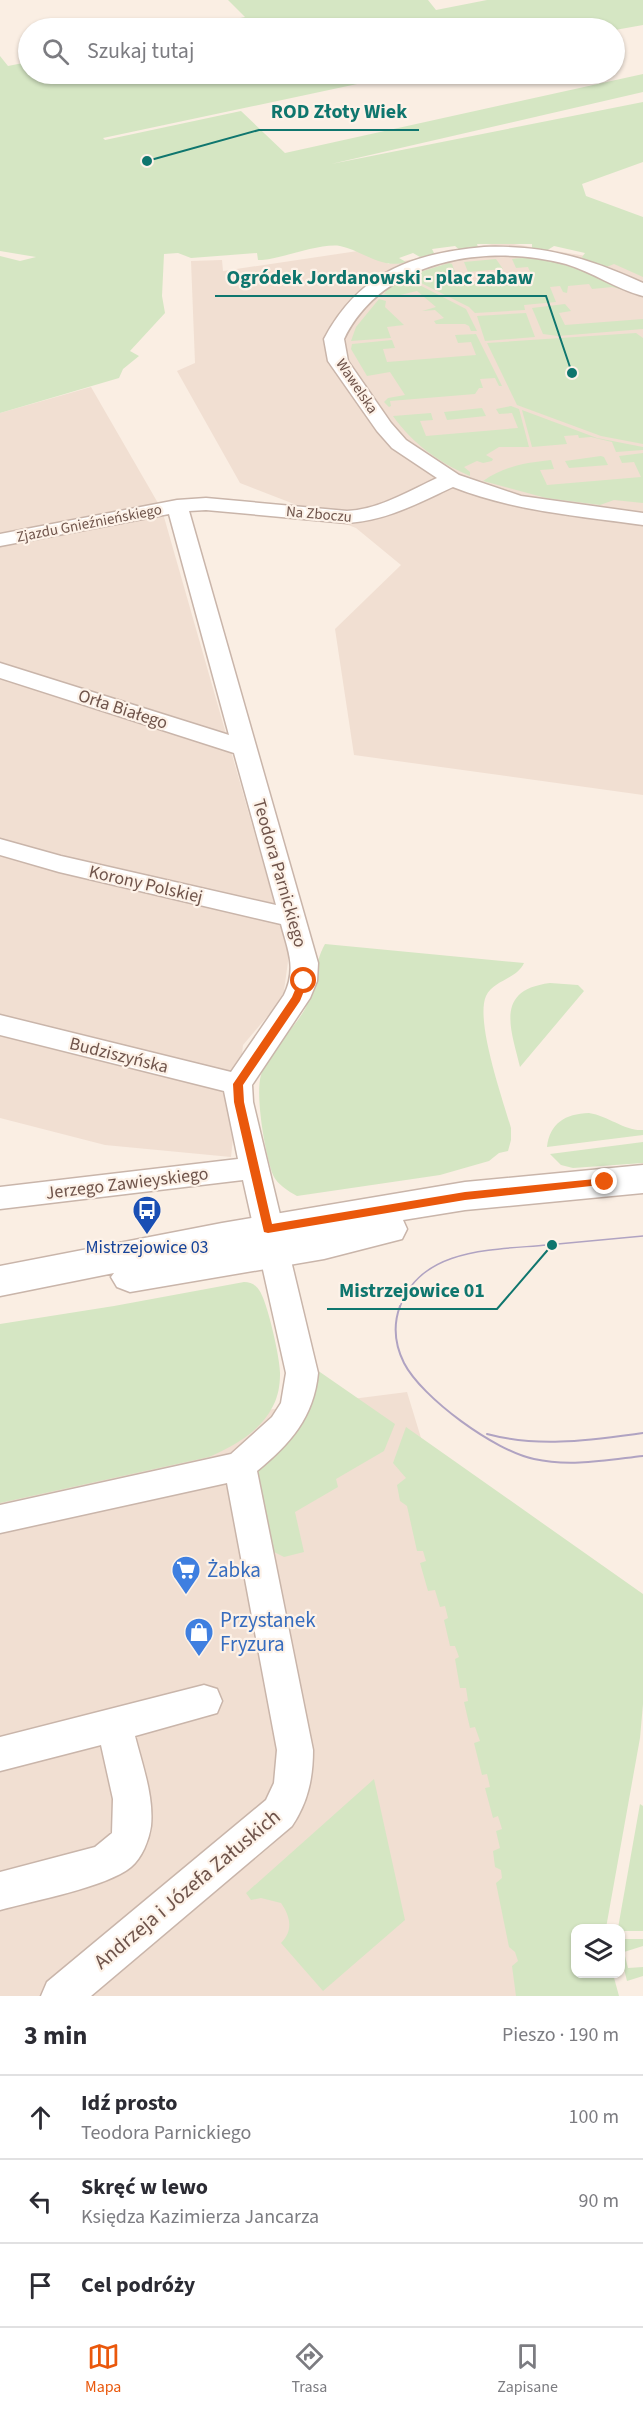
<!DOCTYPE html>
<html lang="pl">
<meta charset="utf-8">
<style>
:root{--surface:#fff;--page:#f7f7f7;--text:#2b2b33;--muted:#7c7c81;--line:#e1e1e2;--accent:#ea580c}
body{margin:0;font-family:"Source Sans 3",sans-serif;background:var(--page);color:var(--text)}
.controls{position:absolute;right:18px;bottom:18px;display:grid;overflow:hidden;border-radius:12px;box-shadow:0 2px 4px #0004}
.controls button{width:54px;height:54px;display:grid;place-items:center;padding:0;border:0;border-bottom:2px solid var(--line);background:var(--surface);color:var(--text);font:30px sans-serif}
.stop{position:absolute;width:18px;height:18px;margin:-14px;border:4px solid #ea580c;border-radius:50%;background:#fff}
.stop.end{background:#ea580c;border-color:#fff;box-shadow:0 2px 6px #0008}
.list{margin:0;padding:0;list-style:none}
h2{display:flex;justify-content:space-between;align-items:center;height:78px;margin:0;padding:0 24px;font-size:26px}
h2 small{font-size:20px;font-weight:400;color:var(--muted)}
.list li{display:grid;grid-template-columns:39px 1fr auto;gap:18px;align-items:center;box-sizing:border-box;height:84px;padding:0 24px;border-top:2px solid var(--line)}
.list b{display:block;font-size:22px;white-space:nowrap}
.list p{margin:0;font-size:20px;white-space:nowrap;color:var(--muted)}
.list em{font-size:20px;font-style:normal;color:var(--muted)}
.icon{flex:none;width:33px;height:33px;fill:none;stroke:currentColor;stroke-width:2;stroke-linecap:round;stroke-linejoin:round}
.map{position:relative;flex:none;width:643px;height:1996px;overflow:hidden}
.search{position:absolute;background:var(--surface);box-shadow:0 2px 4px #0004;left:18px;right:18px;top:18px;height:66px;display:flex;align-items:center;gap:15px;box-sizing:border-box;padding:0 21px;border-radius:33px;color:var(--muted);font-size:22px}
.sheet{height:330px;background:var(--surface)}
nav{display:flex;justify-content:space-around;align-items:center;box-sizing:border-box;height:84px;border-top:2px solid var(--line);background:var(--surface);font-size:16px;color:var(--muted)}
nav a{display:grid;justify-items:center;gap:3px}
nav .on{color:var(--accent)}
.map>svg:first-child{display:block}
.residential{fill:#f1dfd2}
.green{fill:#d5e6c3}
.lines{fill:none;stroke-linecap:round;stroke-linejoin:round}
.minor-casing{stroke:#c9b5aa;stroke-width:3}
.tertiary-casing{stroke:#c9b5aa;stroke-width:3}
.minor{fill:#fff;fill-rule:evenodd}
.tertiary{fill:#fff;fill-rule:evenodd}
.tram-far1{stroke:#b0a3c2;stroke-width:1.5}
.tram{stroke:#b0a3c2;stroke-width:2}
.route{fill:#ea580c}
.labels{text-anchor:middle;stroke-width:4.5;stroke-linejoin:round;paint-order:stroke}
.far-street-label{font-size:15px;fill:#6f544b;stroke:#fdf2e8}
.street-label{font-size:18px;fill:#6f544b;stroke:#fdf2e8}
.transit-label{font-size:18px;fill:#164399;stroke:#fdf2e8}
.near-shop-label{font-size:21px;fill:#366cbe;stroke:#fdf2e8;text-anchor:start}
.near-street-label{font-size:21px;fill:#6f544b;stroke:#fdf2e8}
.leader{fill:none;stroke:#0f766e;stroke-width:2}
.callout-dot{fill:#0f766e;stroke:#fdf2e8;stroke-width:2}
.callout-label{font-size:20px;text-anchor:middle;font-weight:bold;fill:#0f766e;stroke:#fdf2e8;stroke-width:4.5;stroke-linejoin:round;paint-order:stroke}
</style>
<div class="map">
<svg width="643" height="1996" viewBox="0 0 643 1996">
<rect width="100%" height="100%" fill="#faeee3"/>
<!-- residential -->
<path class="residential" d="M502,242L610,260L643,275V795L354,755L335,629L401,565L356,528L240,483L177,371L195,363L191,261L222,260L223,271L378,248L388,264Z
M91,387L162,510L289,954L283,998L243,1045L231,1157L105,1145L0,1118V413Z
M407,1392L575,1943L576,1974L592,1996H0V1444Z"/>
<!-- green -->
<path class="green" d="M228,0H428L436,10L487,0H643V25L615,30L614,28H193L245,17Z
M0,56L8,66L28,62V74H404L103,138L105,140L241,111L285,153L643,74V92L331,164L643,102V162L582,184L586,196L643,217V277L614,264L604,268L583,259L582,257L585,253L554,246L546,251L532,249V244H477L479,250L461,251L455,246L432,249L434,253L432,255L420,257L413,253L399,258L406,262C382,270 361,250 340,246C320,243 284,258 262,260H258L257,253L191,258L178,253L164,254L162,296L165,313L130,351L139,356L123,369L119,378L0,413V256L20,261L36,257L0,251Z
M496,259L503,269L468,272L464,262Z
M512,259C548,253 596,276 628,291L612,287L592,289L589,284L568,286L567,293L563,292L560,286L550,287L556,302L524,305L525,310L475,313L469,307L407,276L449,263L452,264L455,272L444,274L449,286L533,279L528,267L516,268Z
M404,277L466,309L477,331H471L469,326L465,324H436L434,321L444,318L435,310L422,311L436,307L417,291L396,296L384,294L389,287Z
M379,299L386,301L385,307L404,325L387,327L391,338L351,341L356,327Z
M565,304L571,311L559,313L565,325L643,319V329L558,336L543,334L532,308Z
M526,313L535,337L485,341L477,316Z
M636,333L643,338V444L601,436L517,405L487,343Z
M476,334L502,386H499L495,378L480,379L483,388H479L475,394L390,401L391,406L389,407L384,402L388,398L405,395L390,372L367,376L351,349L352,344L392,340L395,348L383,349L387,362L476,355L471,342L458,343L455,335Z
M511,406L519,409L529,447H499L486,455L493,459L492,461L483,463L477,461L464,467L470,472V476C438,462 413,444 393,416L431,413L433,420L420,421L426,436L518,428L512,413L499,414L496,409Z
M482,408L486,416L447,420L444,412Z
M522,410L597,438L643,447V450L616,452L612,442L591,437L579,438L578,435L564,436L567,444L532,447Z
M643,453V503L614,500L600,505L546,498L483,481C505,466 524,463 551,460L554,469L540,470L547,485L641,477L634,462L622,463L619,456Z
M601,456L604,457L608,465L569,468L565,461Z
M325,944L524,963C517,979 494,980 486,996C475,1021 503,1100 511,1128V1140L508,1151L499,1153L489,1161L440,1175L297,1196C288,1191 277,1184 273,1175C265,1154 255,1095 261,1075C269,1049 292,1032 305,1009C316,988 313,965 325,944Z
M550,983L578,985L584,991L520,1067C511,1029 494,990 550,983Z
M589,1113C609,1116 624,1131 643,1130V1135L547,1147C550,1123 565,1114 589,1113Z
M643,1142V1163L573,1168L561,1165L550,1154Z
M244,1282C250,1282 255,1284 259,1290C267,1300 281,1361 280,1375C280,1385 278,1397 273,1406C260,1432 234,1446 209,1457L0,1503V1324L114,1306Z
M317,1370L395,1424L384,1451L336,1479L338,1487L295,1512L304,1552L284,1557L270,1550L256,1470C287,1438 316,1418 317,1370Z
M406,1427L643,1594V1704L640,1738L606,1928H576V1974H613L619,1996H516L512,1966L518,1961L515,1952L509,1947L496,1883L502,1878L501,1870L495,1867L493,1851L500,1848L496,1831L502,1829L498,1816L493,1818L485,1788L490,1787L487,1774L482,1775L474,1743L480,1741L475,1727L470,1728L464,1702L468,1701L466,1688H460L455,1659L459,1657L455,1646H450L444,1620L448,1618L445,1606L440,1607L435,1590L428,1591L420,1563L426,1561L423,1551H417L407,1506L400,1501L397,1485L406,1478L393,1463Z
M374,1779L405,1920L323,1991L281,1943C294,1930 290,1916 281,1903L261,1898L251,1900L246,1893Z
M640,1804L643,1806V1931H621L618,1928Z
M620,1939H643V1946L624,1952L628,1968L643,1967V1976L627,1981L621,1957Z"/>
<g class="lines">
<!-- minor casing -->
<g class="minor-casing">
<path id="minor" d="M484,247C545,245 588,258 643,283V296C616,289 593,272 566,264C487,243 383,259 344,339L348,361L391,423L406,440L459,475L521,496L643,513V525C578,516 514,511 453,487C418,503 386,521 347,523L206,510L189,511L318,963L317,981L310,998L252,1085L253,1102L318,1373C314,1417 290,1444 257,1471L313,1750C313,1778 308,1802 292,1826L91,1996H41L47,1982L266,1800L274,1783L277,1750L227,1483L0,1533V1505L231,1454L272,1417L281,1403L286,1373L243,1180L0,1209V1187L238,1159L224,1091L0,1035V1015L231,1072L284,995C297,968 288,951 281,924L59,872L0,855V839L61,856L276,905L234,753L0,678V663L229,735L169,514L0,546V534L177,500L206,498L347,511C380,509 407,492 437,478L392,448L377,431L328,361L324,339C359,272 414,253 484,247Z
M204,1685L217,1689L222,1701L217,1713L135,1736C142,1764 154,1796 151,1826C149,1840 142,1858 131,1867C107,1887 32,1901 0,1910V1872L95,1847L112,1833L113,1799L101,1745L0,1771V1737Z"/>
</g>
<!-- tertiary casing -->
<g class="tertiary-casing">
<path id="tertiary" d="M643,1165V1193L465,1210L403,1220L407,1229L402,1239L324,1259L130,1292L117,1287L111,1277L114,1273L0,1296V1266L222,1223L465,1182Z"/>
</g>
<!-- minor -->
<use href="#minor" class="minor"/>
<!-- tertiary -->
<use href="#tertiary" class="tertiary"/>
<!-- tram-far1 -->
<path class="tram-far1" d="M400,1307C421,1247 494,1250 547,1245C579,1242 611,1239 643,1236"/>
<!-- tram -->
<path class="tram" d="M400,1306C393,1325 395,1345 404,1363C422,1398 495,1451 534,1459C570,1467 607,1460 643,1456
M487,1434C539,1448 590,1440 643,1433"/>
</g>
<!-- route -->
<path class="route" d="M304,977L308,981L300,1001L243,1085L244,1102L272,1224L465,1192L605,1178L610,1182L609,1184L465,1200L268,1233L264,1232L234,1102L233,1084L292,997L300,978Z"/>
<!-- icons -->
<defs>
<g id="bus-pin" transform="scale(1.5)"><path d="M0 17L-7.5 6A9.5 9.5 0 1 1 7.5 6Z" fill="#1a4fb4" stroke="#fdf2e8"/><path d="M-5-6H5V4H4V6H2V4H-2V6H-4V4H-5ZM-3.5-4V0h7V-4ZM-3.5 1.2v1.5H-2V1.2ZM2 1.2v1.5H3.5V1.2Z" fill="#fff"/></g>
<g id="supermarket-pin" transform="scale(1.5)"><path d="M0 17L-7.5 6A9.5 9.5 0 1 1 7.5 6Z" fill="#3f7fe0" stroke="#fdf2e8"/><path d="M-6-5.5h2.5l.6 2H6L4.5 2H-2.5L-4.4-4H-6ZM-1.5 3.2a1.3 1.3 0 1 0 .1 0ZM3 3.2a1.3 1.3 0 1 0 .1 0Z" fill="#fff"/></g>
<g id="shop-pin" transform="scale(1.5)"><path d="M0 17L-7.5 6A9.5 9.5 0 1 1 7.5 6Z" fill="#3f7fe0" stroke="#fdf2e8"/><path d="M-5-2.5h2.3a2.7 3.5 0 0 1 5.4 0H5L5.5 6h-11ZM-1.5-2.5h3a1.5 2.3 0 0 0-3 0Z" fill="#fff"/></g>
</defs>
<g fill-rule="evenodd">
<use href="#bus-pin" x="147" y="1210"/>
<use href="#supermarket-pin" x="186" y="1570"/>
<use href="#shop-pin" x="199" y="1632"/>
</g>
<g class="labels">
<!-- far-street labels -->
<g class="far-street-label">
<text transform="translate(357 386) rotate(56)" y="5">Wawelska</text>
<text transform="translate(319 514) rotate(5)" y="5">Na Zboczu</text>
<text transform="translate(89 523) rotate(-11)" y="5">Zjazdu Gnieźnieńskiego</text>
</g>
<!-- street labels -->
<g class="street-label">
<text transform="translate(123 709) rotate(18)" y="6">Orła Białego</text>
<text transform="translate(280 873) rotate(74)" y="6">Teodora Parnickiego</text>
<text transform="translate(146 884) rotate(13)" y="6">Korony Polskiej</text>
<text transform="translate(119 1055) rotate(14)" y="6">Budziszyńska</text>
<text transform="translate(127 1183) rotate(-7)" y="6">Jerzego Zawieyskiego</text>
</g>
<!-- transit labels -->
<g class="transit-label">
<text x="147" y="1253">Mistrzejowice 03</text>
</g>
<!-- near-shop labels -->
<g class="near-shop-label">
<text x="207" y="1577">Żabka</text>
<text x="220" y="1627">Przystanek<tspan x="220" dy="24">Fryzura</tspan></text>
</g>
<!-- near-street labels -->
<g class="near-street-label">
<text transform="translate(187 1889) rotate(-40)" y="7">Andrzeja i Józefa Załuskich</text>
</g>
</g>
<!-- callouts -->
<path class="leader" d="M147 161L259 130H419M572 373L546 296H215M552 1245L497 1309H327"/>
<g class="callout-dot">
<circle cx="147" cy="161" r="6"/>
<circle cx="572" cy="373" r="6"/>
<circle cx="552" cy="1245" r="6"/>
</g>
<g class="callout-label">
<text x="339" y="118">ROD Złoty Wiek</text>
<text x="380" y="284">Ogródek Jordanowski - plac zabaw</text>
<text x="412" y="1297">Mistrzejowice 01</text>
</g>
</svg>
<div class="controls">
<button><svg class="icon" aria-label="layers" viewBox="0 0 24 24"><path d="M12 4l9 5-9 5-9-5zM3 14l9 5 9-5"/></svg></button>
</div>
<div class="stop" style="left:304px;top:981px"></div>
<div class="stop end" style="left:605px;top:1182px"></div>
<div class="search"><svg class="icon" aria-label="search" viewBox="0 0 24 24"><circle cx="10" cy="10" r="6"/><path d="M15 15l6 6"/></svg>Szukaj tutaj</div>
</div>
<section class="sheet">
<h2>3 min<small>Pieszo · 190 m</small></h2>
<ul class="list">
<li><svg class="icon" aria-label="ahead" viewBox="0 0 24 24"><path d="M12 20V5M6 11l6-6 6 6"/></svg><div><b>Idź prosto</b><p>Teodora Parnickiego</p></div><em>100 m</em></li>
<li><svg class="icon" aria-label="left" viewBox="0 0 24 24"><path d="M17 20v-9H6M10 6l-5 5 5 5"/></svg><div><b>Skręć w lewo</b><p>Księdza Kazimierza Jancarza</p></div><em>90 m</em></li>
<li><svg class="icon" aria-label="arrive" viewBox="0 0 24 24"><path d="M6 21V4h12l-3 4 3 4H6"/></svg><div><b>Cel podróży</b></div></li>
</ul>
</section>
<nav>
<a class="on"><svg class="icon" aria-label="map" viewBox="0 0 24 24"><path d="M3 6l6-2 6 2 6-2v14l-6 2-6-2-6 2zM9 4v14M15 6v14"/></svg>Mapa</a>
<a><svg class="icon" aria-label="directions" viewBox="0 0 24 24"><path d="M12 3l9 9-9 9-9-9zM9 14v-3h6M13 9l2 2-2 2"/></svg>Trasa</a>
<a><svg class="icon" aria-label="saved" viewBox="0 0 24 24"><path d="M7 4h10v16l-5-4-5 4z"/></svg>Zapisane</a>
</nav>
